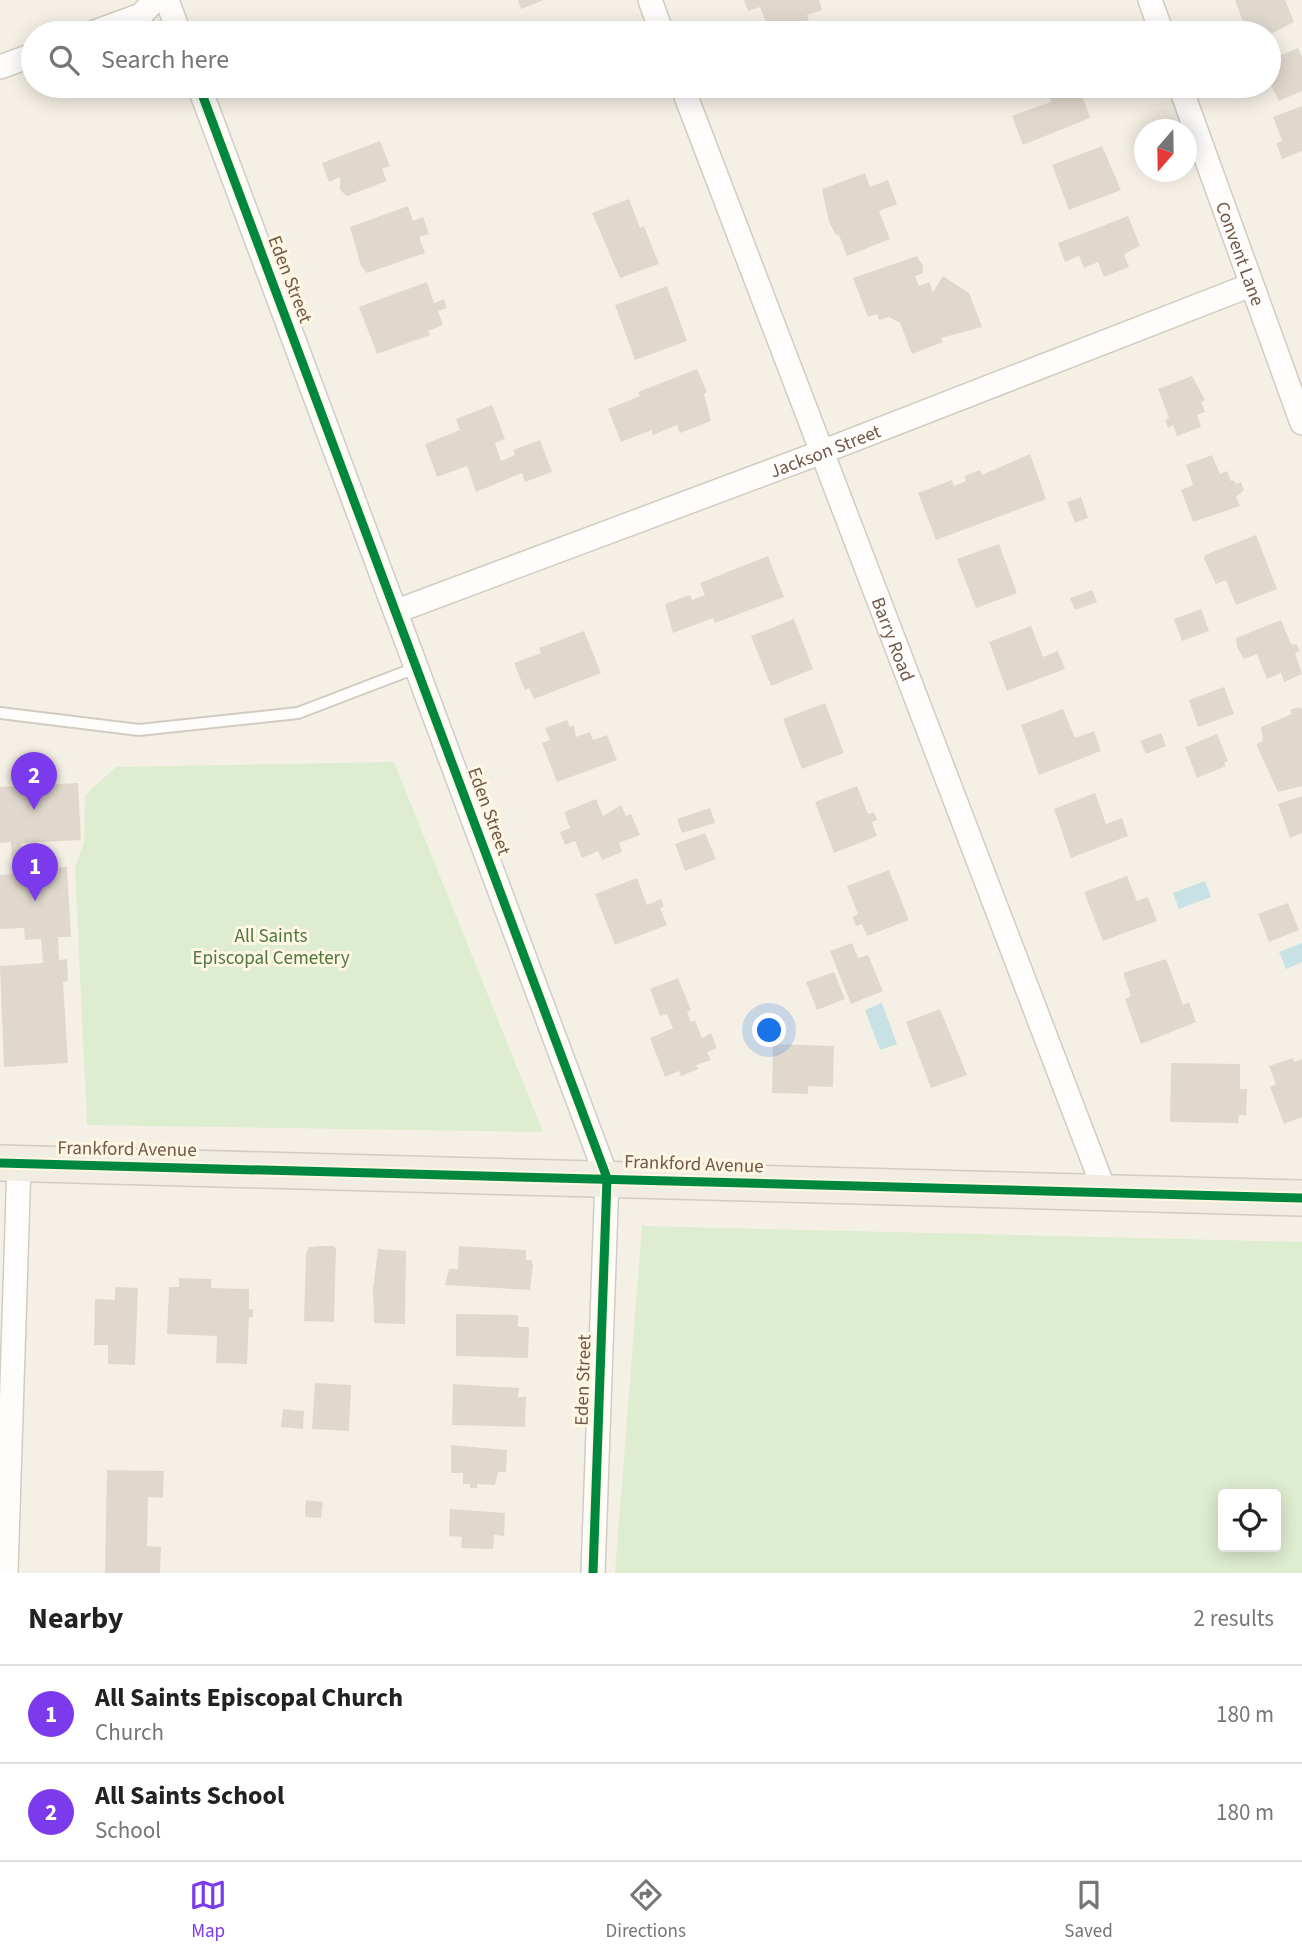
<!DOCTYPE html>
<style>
:root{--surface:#fff;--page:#f6f6f6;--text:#222;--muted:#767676;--line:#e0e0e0;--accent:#7c3aed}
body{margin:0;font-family:"Source Sans 3",sans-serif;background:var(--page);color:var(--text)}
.controls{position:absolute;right:21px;bottom:21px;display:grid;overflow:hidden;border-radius:7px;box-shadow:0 4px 18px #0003}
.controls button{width:63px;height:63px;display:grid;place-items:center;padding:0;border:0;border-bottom:2px solid var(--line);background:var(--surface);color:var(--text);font:35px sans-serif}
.compass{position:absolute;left:1134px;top:119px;width:63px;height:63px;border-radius:50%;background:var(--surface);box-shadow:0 4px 18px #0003;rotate:200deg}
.you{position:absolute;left:770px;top:1031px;width:24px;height:24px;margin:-18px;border:5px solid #fff;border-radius:50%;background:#1a73e8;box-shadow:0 0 0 10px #1a73e833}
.badge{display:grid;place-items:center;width:46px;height:46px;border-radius:50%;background:var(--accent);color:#fff;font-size:23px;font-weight:700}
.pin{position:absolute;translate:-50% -58px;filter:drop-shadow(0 2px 4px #0008)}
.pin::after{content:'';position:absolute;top:37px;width:24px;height:21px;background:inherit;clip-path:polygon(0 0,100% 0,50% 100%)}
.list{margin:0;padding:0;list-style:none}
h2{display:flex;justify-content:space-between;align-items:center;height:91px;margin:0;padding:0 28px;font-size:30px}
h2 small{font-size:23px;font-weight:400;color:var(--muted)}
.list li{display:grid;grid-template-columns:46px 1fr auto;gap:21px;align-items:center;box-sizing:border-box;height:98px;padding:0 28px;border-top:2px solid var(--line)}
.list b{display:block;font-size:26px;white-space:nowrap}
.list p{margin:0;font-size:23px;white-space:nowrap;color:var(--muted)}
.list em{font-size:23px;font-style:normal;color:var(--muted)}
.icon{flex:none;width:38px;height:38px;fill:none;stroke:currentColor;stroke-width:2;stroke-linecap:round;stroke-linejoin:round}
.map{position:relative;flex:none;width:1302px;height:1573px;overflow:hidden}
.search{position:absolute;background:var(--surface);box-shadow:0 4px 18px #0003;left:21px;right:21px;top:21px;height:77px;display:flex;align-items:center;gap:18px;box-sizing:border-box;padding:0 24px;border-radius:38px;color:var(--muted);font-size:26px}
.sheet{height:287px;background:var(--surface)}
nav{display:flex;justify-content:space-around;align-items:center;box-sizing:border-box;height:98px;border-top:2px solid var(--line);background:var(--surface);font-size:19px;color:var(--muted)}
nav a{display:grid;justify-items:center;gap:4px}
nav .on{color:var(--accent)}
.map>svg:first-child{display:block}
.green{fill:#deeccf;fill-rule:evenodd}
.water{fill:#c7e1e4}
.building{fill:#e1d8cd}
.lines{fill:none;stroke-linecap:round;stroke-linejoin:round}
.service-casing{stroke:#d3cbc0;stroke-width:14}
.minor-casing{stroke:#d3cbc0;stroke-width:26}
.primary-casing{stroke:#d4cbc3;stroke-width:38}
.service{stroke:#fefdfb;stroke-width:10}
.minor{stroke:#fefdfb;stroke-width:23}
.primary{stroke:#f1ede2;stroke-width:35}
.cycleway-casing{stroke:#fff6e4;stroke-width:13}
.cycleway{stroke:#00873e;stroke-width:9}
.labels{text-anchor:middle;stroke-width:6;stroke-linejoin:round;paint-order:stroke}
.street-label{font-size:19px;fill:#715847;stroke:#fff6e4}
.park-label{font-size:19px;fill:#4c783f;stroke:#fff6e4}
</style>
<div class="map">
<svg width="1302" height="1573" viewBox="0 0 1302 1573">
<rect width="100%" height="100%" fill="#f5f0e5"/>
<!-- green -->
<path class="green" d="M394,762L543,1132L87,1125L75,868L84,843L85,795L116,767Z
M642,1226L1302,1242V1573H615ZM1276,1494V1547H1223V1494Z"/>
<!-- water -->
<path class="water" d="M1205,881L1211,897L1179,909L1173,893Z
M1302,943V962L1286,969L1279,952Z
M882,1003L897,1044L880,1050L865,1010Z"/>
<!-- building -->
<path class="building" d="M518,0H544L521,9Z
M744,0H819L822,10L807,15L809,20L770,33L760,7L748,11Z
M1235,0H1285L1294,22L1269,35L1247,33Z
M1298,48L1302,57V91L1279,101L1269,82V60Z
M1052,86H1084L1080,90L1090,118L1023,145L1012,116L1051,102L1046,88Z
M1302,106V151L1282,159L1276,143L1282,141L1273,117Z
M380,141L390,166L382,169L387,181L347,196L340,190V177L329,182L322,163Z
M1102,146L1121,190L1069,210L1052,165Z
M865,173L870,187L888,180L897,204L879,211L890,239L847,256L839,235H836L829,222L822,189Z
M629,199L640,228L644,226L659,264L620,278L592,213Z
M408,206L413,221L423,217L429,234L419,237L425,253L367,273L361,266L350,227Z
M1128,216L1140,246L1124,254L1129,267L1104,277L1098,262L1084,268L1079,256L1065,262L1058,243Z
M917,256L923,266V273L915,276L919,286L929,282L933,292L943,276L969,293L982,327L941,338L943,342L912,354L900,323L889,317L879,320L877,314L868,317L853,278Z
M427,282L434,303L444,299L447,308L438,311L443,325L428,331L430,335L377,354L359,307Z
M667,286L687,341L635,360L615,305Z
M697,369L707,392L704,394L711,421L680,433L677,425L653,435L652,430L621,442L608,409L640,396L638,392Z
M1192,376L1205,400L1201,402L1205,412L1197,415L1201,427L1177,436L1173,425L1168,428L1165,420L1169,418L1158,389Z
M492,405L505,439L495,443L501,461L515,455L513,450L540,440L552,472L525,482L522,473L476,492L467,466L437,477L425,444L460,430L456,419Z
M1030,454L1046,499L936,540L918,493L952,480L954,486L966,481L964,476L980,470L982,475Z
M1212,455L1220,474L1227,471L1231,481L1234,480L1236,484L1241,482L1244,490L1236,497L1240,506L1193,522L1181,490L1193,485L1186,465Z
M1081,497L1088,518L1075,523L1067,502Z
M1256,535L1277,589L1236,605L1226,580L1216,584L1204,559L1205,555Z
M999,544L1017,593L976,608L957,559Z
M768,556L784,597L715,623L713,618L673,633L665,604L690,595L692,600L705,595L700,583Z
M1092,590L1097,602L1075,610L1070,598Z
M1201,609L1209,631L1182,641L1174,619Z
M794,619L813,669L771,686L751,636Z
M1281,620L1291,644L1297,645L1300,651L1295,653L1302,674L1284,682L1281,673L1267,679L1257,654L1244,659L1237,647L1236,638Z
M1031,626L1043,657L1058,651L1065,669L1007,691L989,642Z
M584,631L601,673L534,699L529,688L525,690L514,663L541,653L539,648Z
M1224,687L1234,714L1198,727L1189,700Z
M825,703L844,753L802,769L783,719Z
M1299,707L1302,709V786L1278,792L1256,744L1263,741L1261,727L1292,714L1290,710Z
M1063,709L1075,738L1094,731L1101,751L1039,775L1021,725Z
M567,720L570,727L574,725L576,737L590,732L593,740L607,735L617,760L557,782L542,743L550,740L545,728Z
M1161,733L1166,746L1146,754L1140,741Z
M1217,734L1228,761L1224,763L1226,766L1197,778L1185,747Z
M78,783L81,840L21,843L22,869L67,867L71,937H58L59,960L67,959L68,981L63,982L68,1063L4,1067L0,966L43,963L41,939L25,940L24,928L0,929V875L13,874L11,842L0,843V787Z
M857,786L868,814L874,812L877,820L872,822L877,836L834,853L815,802Z
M1095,793L1106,824L1122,818L1128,836L1071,858L1054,809Z
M1302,796V833L1290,838L1278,804Z
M596,799L603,816L621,805L626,816L631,814L640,835L619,843L622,852L602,860L598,851L582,858L575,841L565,845L560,832L570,828L564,812Z
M710,808L715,823L682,833L677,819Z
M705,833L716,859L685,871L675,844Z
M889,870L909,920L867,936L862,924L856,926L852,917L858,914L847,886Z
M1127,876L1137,901L1148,897L1157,921L1103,941L1084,892Z
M637,878L647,905L661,899L664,907L660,908L667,925L615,945L595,894Z
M1288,903L1299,930L1269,942L1258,914Z
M852,943L858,958L868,955L883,991L851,1004L830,951Z
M1166,959L1183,1005L1189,1002L1196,1022L1141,1044L1125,999L1131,996L1123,973Z
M834,972L845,999L817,1010L806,982Z
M678,978L691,1010L687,1012L691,1022L695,1020L702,1038L711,1033L717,1048L707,1052L711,1060L696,1065L698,1069L681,1076L679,1071L665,1077L650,1038L673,1028L667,1014L660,1016L650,989Z
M940,1009L967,1075L931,1088L906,1022Z
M773,1044L834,1046L833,1087L808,1086V1094L772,1093Z
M1293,1058L1294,1062L1302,1059V1117L1284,1124L1270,1087L1276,1084L1269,1066Z
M1171,1063L1240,1064V1089H1247L1246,1115H1239L1238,1123L1170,1122Z
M321,1246H334L336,1249L334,1322L304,1321L306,1253L309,1247Z
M459,1246L526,1250V1260H531L533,1265L530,1290L445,1285L449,1269H458Z
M378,1249L406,1251L405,1324L374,1323L373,1289Z
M179,1278L211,1279V1288L249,1289V1309H253V1317H249L247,1364L216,1363L217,1336L167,1334L169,1287H179Z
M115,1287L138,1288L135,1365L108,1364V1345H94L95,1299L115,1300Z
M456,1314L518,1315V1327H529L528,1358L456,1356Z
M315,1383L351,1385L349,1431L312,1429Z
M453,1384L519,1388L518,1397H526L525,1427L452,1425Z
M283,1409L304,1411L303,1429L281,1427Z
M451,1445L507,1450L506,1472H498L495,1485L477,1484V1488H470V1484H463V1473H451Z
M107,1470L164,1471L163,1498L148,1497L147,1546L161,1547L160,1573H105Z
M306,1500L323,1502L321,1518L305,1517Z
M450,1509L505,1513L504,1536L494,1535L493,1549L461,1548L462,1537L449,1536Z"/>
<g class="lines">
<!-- service casing -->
<g class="service-casing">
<path id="service" d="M0,713L139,730L298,713L418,667"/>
</g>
<!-- minor casing -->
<g class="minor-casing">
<g id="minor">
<path d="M167,0L179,33"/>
<path d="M650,0L662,33"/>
<path d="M1150,0L1162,33"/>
<path d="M92,33L141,15L155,0"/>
<path d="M0,67L33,55"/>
<path d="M199,86L607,1178L593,1573"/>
<path id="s1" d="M682,86L1105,1192"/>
<path id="s2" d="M1180,86L1302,423"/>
<path id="s3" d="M397,611L822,452L1251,285"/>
<path d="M6,1573L19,1163"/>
</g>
</g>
<!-- primary casing -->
<g class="primary-casing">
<path id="primary" d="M0,1163L1302,1198"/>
</g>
<!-- service -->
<use href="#service" class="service"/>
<!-- minor -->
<use href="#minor" class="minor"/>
<!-- primary -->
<use href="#primary" class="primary"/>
<!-- cycleway casing -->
<g class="cycleway-casing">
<path id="cycleway" d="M199,86L607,1178L593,1573
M0,1163L1302,1198"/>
</g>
<!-- cycleway -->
<use href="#cycleway" class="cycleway"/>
</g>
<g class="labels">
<!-- street labels -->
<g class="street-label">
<text dy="7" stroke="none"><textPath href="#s2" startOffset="178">Convent Lane</textPath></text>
<text transform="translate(291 279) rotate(69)" y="7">Eden Street</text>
<text dy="7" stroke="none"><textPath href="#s3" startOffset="457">Jackson Street</textPath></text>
<text dy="7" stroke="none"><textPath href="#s1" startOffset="592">Barry Road</textPath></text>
<text transform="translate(490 811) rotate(70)" y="7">Eden Street</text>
<text transform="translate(127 1148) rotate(1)" y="7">Frankford Avenue</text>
<text transform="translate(694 1163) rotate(2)" y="7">Frankford Avenue</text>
<text transform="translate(582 1380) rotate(-88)" y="7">Eden Street</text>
</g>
<!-- park labels -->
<g class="park-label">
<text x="271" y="942">All Saints<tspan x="271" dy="22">Episcopal Cemetery</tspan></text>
</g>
</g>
</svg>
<div class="controls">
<button><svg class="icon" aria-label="locate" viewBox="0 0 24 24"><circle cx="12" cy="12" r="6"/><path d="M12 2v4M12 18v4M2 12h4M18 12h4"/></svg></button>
</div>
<svg class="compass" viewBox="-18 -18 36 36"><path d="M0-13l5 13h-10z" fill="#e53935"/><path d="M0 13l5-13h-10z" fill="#767676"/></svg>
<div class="you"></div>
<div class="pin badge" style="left:35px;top:901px">1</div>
<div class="pin badge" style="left:34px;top:810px">2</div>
<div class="search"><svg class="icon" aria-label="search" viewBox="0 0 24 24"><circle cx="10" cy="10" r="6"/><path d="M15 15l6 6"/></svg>Search here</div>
</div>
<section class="sheet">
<h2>Nearby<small>2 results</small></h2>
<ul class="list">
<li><span class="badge">1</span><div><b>All Saints Episcopal Church</b><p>Church</p></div><em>180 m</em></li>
<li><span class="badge">2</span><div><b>All Saints School</b><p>School</p></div><em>180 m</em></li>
</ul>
</section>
<nav>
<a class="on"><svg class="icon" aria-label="map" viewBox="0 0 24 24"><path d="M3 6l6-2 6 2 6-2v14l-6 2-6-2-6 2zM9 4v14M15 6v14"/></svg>Map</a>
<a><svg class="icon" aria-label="directions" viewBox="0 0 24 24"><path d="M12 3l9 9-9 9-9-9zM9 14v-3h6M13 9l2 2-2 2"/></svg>Directions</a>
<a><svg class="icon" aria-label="saved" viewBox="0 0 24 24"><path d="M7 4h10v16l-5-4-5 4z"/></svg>Saved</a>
</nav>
